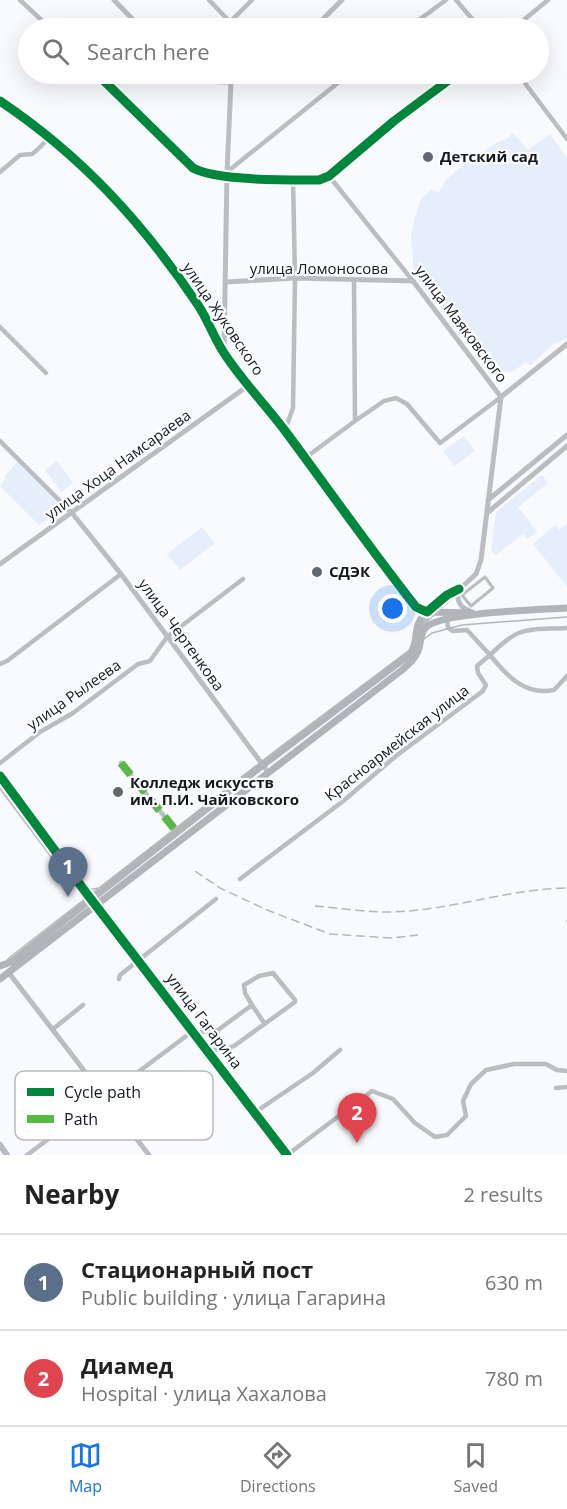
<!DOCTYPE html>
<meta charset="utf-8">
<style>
:root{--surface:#fff;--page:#f6f6f6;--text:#222;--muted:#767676;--line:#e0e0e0;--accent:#1a73e8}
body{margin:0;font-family:"Open Sans",sans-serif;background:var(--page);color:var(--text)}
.you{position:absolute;left:393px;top:609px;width:21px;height:21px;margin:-15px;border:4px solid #fff;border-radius:50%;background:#1a73e8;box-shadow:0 0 0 9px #1a73e833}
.badge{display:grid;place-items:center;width:39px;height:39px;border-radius:50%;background:var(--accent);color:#fff;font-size:20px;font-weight:700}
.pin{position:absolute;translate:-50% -50px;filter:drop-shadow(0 2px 3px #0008)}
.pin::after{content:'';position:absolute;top:32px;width:21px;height:18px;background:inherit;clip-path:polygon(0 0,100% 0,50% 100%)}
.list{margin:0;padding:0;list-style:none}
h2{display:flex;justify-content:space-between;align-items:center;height:78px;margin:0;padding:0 24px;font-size:26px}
h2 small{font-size:20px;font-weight:400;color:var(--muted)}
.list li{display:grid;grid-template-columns:39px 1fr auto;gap:18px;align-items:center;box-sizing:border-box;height:96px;padding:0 24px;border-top:2px solid var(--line)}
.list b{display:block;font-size:22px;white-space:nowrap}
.list p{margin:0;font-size:20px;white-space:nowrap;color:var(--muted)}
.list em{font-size:20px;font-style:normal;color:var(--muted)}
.icon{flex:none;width:33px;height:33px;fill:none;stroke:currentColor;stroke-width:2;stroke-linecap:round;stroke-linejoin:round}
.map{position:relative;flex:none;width:567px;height:1155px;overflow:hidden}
.search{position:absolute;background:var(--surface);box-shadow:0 6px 24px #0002;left:18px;right:18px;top:18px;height:66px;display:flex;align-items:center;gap:15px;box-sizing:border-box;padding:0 21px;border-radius:33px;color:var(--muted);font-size:22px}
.sheet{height:270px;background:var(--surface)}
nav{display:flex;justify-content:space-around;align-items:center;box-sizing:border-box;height:84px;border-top:2px solid var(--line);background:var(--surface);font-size:16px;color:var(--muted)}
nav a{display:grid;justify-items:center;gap:3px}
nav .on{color:var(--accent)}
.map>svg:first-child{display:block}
.green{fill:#e6eefb}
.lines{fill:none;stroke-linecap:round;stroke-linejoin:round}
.pedestrian{stroke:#babdc1;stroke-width:3}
.minor{stroke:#babdc1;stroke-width:4.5}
.tertiary{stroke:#babdc1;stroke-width:5}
.secondary{stroke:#b8bcc1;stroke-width:6}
.primary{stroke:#b2b4b9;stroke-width:7}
.tram{stroke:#b4b6b9;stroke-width:1.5}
.rail{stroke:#b4b6b9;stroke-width:1.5;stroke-dasharray:9 4.5;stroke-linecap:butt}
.quiet{stroke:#58b947;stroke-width:8;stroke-dasharray:15 8;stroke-linecap:butt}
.cycleway-casing{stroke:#fff;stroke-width:13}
.cycleway{stroke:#00873e;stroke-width:9}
.poi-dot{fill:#63686f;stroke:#fff;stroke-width:2}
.labels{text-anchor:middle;stroke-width:4.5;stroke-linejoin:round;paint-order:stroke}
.poi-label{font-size:15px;font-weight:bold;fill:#131922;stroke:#fff;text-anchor:start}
.street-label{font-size:15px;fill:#131922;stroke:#fff}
.key{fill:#fff;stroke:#b8babd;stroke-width:1.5}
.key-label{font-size:16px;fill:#131922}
</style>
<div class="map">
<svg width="567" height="1155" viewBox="0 0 567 1155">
<rect width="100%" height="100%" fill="#f8fafd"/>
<!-- green -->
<path class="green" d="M513,133L528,150L550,134L567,158V338L552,345L530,366L526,362L512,372L497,371L486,359L481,361L414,274L411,236L414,220L421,199L432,189L439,192L446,180L456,171L497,142L505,140Z
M464,436L475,451L454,466L443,451Z
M57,461L73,483L61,492L45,470Z
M17,462L63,505L62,509L39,525L0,486L5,479L4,477Z
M542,475L548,483L518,507L537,532L528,539L523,534L496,555L491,550L496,512Z
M567,524V587L533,544L555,525L559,530Z
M202,527L215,543L180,570L167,554Z"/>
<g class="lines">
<!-- pedestrian -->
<path class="pedestrian" d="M485,577L493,588L471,606L462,595Z"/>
<!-- minor -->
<path class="minor" d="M20,0L50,28
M209,0L230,22L233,28
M456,0L480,28
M224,28L252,0
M408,28L446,0
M514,28L548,0
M97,74L193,168C217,181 289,180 319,180L329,176L394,121L457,74
M518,74L567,139
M231,82L232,74
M0,172L20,155L32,154L36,151L50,137
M227,172L349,74
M329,176L413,281
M0,327L46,373
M355,421L384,401L396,398L407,404L440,443L501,397
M285,430L293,408L295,278L293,180
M0,441L72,513
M305,458L355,421L354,280
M567,628C527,630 520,625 490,655C507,676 525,696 554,690L567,676
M0,664L7,661L121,574
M0,763L40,732L73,713L138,664L150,661L167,637L243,579
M121,763L177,832
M240,879L342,802L396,756L483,691L486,685L478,673L477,666L490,655L467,630L453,631L448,628L447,619
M119,979L120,975L216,899
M252,1005L265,1024
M53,1029L83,1005
M194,1033L218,1030
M207,1050L226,1049L234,1046L295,1002V1000L273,973L259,976L244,985L245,993L252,1005L218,1030L217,1039L223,1049
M556,1088L567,1087
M254,1113L313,1073L340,1050
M27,1155L193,1031
M287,1155L372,1091L393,1099L415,1123L435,1137L447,1135L466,1116L463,1101L471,1084L486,1070L514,1064H546L557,1070L567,1071"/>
<!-- tertiary -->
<path class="tertiary" d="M114,0L141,28
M314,28L342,0
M189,74C207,86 251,83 270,74
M0,101C82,156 143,223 198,305C208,320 214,338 224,353C242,381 266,405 286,432C329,490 371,550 416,607L427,612L447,595L459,589
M226,282L295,278L413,281L501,397
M224,351L227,172L231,82
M501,397L567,344
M488,500L567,435
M72,513L121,574L268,772
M487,513L567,446
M0,564L249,385
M458,591C456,601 461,608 470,611
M421,634L424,622L476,574L481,560L501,397
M0,776L87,894L287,1155
M0,786L69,878L83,891
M10,970L9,973L149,1155"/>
<!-- secondary -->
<path class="secondary" d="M0,1145L7,1155"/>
<!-- primary -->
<path class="primary" d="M0,966L11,962L263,765L409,655C421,640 410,627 427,612L472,613
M0,979L402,670C408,665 414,660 417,653C422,645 419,633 426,627C443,612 540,610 567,608"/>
<!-- tram -->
<path class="tram" d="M0,783L79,887L87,890L99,888
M0,968L9,958L275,751L432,633L462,625L567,617"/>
<!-- rail -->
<path class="rail" d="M195,871L220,888L267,910L330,934L391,938L418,935
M315,906C339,908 364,912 389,912C449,911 507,889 567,888
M566,921H567"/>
<!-- quiet -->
<path class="quiet" d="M121,763L177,832"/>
<!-- cycleway casing -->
<g class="cycleway-casing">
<path id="cycleway" d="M97,74L193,168C217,181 289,180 319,180L329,176L394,121L457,74
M0,101C82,156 143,223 198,305C208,320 214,338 224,353C242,381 266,405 286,432C329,490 371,550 416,607L427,612L447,595L459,589
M0,776L87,894L287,1155"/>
</g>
<!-- cycleway -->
<use href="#cycleway" class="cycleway"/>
</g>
<!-- markers -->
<g class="poi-dot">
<circle cx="428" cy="157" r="6"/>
<circle cx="317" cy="572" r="6"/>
<circle cx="118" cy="792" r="6"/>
</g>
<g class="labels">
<!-- poi labels -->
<g class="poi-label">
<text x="440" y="162">Детский сад</text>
<text x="329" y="577">СДЭК</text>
<text x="130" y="788">Колледж искусств<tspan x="130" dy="17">им. П.И. Чайковского</tspan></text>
</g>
<!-- street labels -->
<g class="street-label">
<text x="319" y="274">улица Ломоносова</text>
<text transform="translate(223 319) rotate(56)" y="5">улица Жуковского</text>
<text transform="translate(461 324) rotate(53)" y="5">улица Маяковского</text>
<text transform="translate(118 465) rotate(-36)" y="5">улица Хоца Намсараева</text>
<text transform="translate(181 635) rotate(54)" y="5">улица Чертенкова</text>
<text transform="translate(74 695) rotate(-35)" y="5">улица Рылеева</text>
<text transform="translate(397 743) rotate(-38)" y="5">Красноармейская улица</text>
<text transform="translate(204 1021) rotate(53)" y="5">улица Гагарина</text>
</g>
</g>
<!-- legend -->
<rect x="15" y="1071" width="198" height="69" rx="9" class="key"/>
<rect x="27" y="1088" width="27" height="8" fill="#00873e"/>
<rect x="27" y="1115" width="27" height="8" fill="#58b947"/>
<g class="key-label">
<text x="64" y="1098">Cycle path</text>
<text x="64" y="1125">Path</text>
</g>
</svg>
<div class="you"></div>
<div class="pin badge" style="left:68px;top:897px;background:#5c6f8a">1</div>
<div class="pin badge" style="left:357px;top:1143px;background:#e0444e">2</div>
<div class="search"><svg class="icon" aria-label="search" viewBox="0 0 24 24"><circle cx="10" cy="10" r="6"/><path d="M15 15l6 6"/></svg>Search here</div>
</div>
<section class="sheet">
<h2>Nearby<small>2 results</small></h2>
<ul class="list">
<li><span class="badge" style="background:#5c6f8a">1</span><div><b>Стационарный пост</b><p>Public building · улица Гагарина</p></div><em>630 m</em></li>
<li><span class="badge" style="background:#e0444e">2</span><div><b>Диамед</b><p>Hospital · улица Хахалова</p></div><em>780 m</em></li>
</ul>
</section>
<nav>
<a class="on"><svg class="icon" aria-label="map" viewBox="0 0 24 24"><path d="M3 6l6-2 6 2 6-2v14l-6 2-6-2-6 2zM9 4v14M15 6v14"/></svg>Map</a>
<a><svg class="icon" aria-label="directions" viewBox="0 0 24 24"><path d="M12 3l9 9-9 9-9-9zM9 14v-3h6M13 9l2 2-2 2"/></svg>Directions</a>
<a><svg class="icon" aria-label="saved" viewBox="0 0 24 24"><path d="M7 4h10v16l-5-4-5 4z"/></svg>Saved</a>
</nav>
